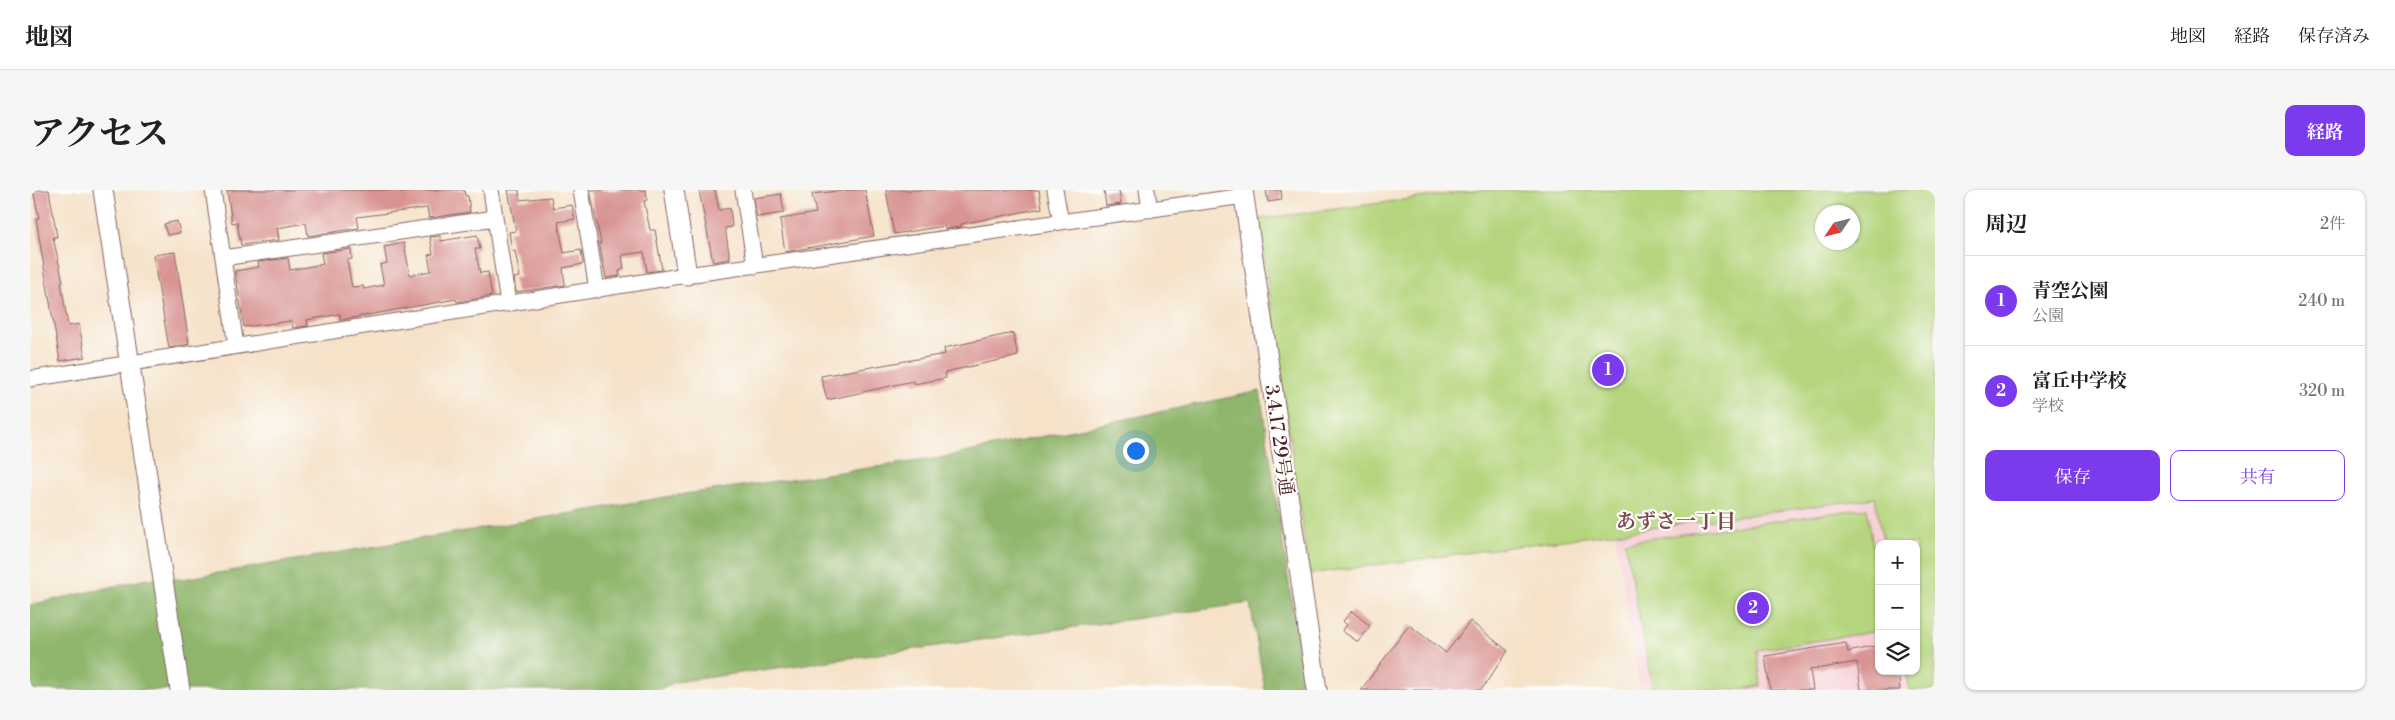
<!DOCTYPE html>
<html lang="ja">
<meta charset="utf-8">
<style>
:root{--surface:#fff;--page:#f6f6f6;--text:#202124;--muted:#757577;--line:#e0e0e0;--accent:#7c3aed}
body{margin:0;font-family:"Libre Bodoni","Noto Serif JP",serif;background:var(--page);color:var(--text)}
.controls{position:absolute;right:15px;bottom:15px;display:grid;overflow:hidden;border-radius:10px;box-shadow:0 1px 4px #0004}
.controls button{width:45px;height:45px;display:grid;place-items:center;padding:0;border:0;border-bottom:1px solid var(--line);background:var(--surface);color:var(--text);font:25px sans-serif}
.compass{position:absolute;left:1785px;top:15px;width:45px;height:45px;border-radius:50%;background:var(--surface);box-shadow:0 1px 4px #0004;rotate:235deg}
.you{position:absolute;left:1105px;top:260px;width:18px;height:18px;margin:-12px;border:4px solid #fff;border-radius:50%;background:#1a73e8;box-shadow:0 0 0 8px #1a73e833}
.badge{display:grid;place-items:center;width:32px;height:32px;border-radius:50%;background:var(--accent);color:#fff;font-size:16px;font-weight:700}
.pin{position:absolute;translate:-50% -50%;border:2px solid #fff;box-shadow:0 1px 5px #0006}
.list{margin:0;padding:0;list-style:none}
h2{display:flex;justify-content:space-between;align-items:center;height:65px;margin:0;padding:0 20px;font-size:21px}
h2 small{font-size:16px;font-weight:400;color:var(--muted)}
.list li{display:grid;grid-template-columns:32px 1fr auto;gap:15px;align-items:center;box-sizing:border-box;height:90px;padding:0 20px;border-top:1px solid var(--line)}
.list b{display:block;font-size:19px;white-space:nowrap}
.list p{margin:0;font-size:16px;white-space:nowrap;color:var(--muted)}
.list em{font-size:16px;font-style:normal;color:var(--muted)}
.actions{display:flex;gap:10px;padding:15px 20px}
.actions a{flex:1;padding:11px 0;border:1px solid var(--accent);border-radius:10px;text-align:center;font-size:18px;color:var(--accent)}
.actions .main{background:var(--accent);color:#fff}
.icon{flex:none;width:28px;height:28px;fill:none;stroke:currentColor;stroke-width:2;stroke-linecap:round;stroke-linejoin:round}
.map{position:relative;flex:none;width:1905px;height:500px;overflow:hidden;border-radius:10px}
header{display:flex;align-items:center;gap:30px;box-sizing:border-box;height:70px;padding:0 25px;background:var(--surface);border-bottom:1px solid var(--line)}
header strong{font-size:24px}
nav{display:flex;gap:28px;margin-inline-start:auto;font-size:18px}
.intro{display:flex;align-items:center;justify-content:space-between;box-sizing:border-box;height:120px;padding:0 30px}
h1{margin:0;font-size:35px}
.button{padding:12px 22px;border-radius:10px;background:var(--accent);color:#fff;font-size:18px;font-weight:700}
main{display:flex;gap:30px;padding:0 30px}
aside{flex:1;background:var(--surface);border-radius:10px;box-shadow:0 1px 4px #0004}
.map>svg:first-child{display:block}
.built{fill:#f6cfd6}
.green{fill:#b4d57d;stroke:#7f7a54;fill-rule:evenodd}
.forest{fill:#8fb66c;stroke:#6c6a4c}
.building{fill:#d89392}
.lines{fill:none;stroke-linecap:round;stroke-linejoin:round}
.minor-casing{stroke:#866362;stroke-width:17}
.tertiary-casing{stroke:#866362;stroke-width:21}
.minor{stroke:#fff;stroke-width:15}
.tertiary{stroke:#fff;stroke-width:19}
.labels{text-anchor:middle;stroke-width:4.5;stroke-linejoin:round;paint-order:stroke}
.street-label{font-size:19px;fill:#4a1f2b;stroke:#fdfcf7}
.neighbourhood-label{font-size:20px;font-weight:bold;fill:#7c484f;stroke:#fdfcf7}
</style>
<header>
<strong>地図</strong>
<nav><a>地図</a><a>経路</a><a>保存済み</a></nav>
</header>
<div class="intro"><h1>アクセス</h1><a class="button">経路</a></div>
<main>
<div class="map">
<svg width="1905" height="500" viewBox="0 0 1905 500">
<rect width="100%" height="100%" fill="#fdfcf7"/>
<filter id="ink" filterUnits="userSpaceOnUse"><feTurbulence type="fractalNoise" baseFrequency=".02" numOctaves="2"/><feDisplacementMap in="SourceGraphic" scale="10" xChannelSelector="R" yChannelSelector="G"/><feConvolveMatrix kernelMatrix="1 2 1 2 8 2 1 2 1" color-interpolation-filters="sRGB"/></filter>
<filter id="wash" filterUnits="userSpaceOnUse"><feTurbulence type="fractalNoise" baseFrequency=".0096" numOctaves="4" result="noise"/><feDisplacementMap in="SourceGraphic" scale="20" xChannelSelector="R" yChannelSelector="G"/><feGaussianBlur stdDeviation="1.12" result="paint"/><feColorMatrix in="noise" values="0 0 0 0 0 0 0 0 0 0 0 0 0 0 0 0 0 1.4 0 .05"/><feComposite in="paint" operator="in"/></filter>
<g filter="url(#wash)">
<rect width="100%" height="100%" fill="#f5e2c9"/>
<!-- built -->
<path class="built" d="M1845,308L1853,354H1849V481H1876L1880,500H1610L1585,343Z"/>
<!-- green -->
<path class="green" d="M1449,0H1905V500H1880L1876,481H1886V354H1853L1845,308L1279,384L1229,29ZM1792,22H1822V52H1792Z
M1837,318L1849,396V441L1727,460L1731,496L1706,500H1623L1595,352Z"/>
<!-- forest -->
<path class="forest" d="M1230,201L1275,500H1235L1220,413L645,492L628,500H0V415L117,389H153L648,305L910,268Z"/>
<g id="blocks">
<!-- building -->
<path class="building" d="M3,0H19L27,47H23L33,92H31L38,136L49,134L55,167L30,171L12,65L6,28H9Z
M197,0H370V2L388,0H434L435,6H438L440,22L399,28L397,18L327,27L329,38L278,46L276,33L247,38L249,50L211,55L207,32L202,33Z
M478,0H489L490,10L521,7L523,18L542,15L545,29L528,32L534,63L551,60L553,74L533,78L535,95L486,102L484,88L490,87L485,61H482L479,42L486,41Z
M560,0H616L617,10L614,11L620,40H625L632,80L617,82L614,62L592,65L594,79L589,81L590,86L576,88L570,57L569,53H571Z
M669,0H685L689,20L700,18L702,37L695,38L700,69L683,72Z
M818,0H835L844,46L755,62L750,29L786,23L782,4Z
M856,0H1009L1012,18L931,34V37L915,39V36L864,44Z
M1074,0H1089L1091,14L1076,16Z
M1236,0H1251L1252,10L1238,12Z
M751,4L754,23L727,27L724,8Z
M147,31L150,43L137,45L134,34Z
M447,45L450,59H445L450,83L458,82L462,106L427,112L426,109L311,130L310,124L277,130L278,136L263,138L261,131L214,137L205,81L229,77L228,72L258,68L260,80L293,74L291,63L321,59L322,69L317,70L322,97L333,96L334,99L354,95L350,75L357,73L354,57L374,53L380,85L401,81L398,65L403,64L400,47L410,46L411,51Z
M145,62L159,154L139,158L123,65Z
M983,143L988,166L915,182L916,188L884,194L883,191L797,210L791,186L915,164L914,158Z
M1322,421L1340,436L1328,452L1312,441L1317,435L1313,431Z
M1440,431L1478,461L1451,500H1331L1379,435L1416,463Z
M1816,453L1818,462L1849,455V481H1868L1870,500H1831L1827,472L1780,480L1783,500H1740L1735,466Z"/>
</g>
</g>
<g filter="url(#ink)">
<use href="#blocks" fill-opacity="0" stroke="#866362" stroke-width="1"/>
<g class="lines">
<!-- minor casing -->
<g class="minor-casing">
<path id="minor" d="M183,0L206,156
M461,0L478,114
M551,0L567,100
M713,0L725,76
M1025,0L1031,32
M1117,0L1120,20
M193,68L465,28
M0,189L657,85L1214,6"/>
</g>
<!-- tertiary casing -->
<g class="tertiary-casing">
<path id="tertiary" d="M73,0L150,500
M644,0L657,85
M1213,0L1287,500"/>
</g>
<!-- minor -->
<use href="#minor" class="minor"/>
<!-- tertiary -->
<use href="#tertiary" class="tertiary"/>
</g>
</g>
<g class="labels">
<!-- street labels -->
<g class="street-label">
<text transform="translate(1250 250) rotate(82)" y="7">3.4.17 29号通</text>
</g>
<!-- neighbourhood labels -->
<g class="neighbourhood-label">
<text x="1646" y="338">あずさ一丁目</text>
</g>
</g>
</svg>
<div class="controls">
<button>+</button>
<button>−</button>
<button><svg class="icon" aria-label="layers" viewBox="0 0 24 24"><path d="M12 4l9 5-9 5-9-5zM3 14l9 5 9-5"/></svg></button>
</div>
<svg class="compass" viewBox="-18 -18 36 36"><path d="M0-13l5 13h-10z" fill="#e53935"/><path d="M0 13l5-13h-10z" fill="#757577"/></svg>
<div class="you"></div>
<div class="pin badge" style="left:1578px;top:180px">1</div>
<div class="pin badge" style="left:1723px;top:418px">2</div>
</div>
<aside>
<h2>周辺<small>2件</small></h2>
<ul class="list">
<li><span class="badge">1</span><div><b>青空公園</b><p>公園</p></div><em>240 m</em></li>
<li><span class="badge">2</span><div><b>富丘中学校</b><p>学校</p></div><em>320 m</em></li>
</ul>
<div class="actions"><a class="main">保存</a><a>共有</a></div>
</aside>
</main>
